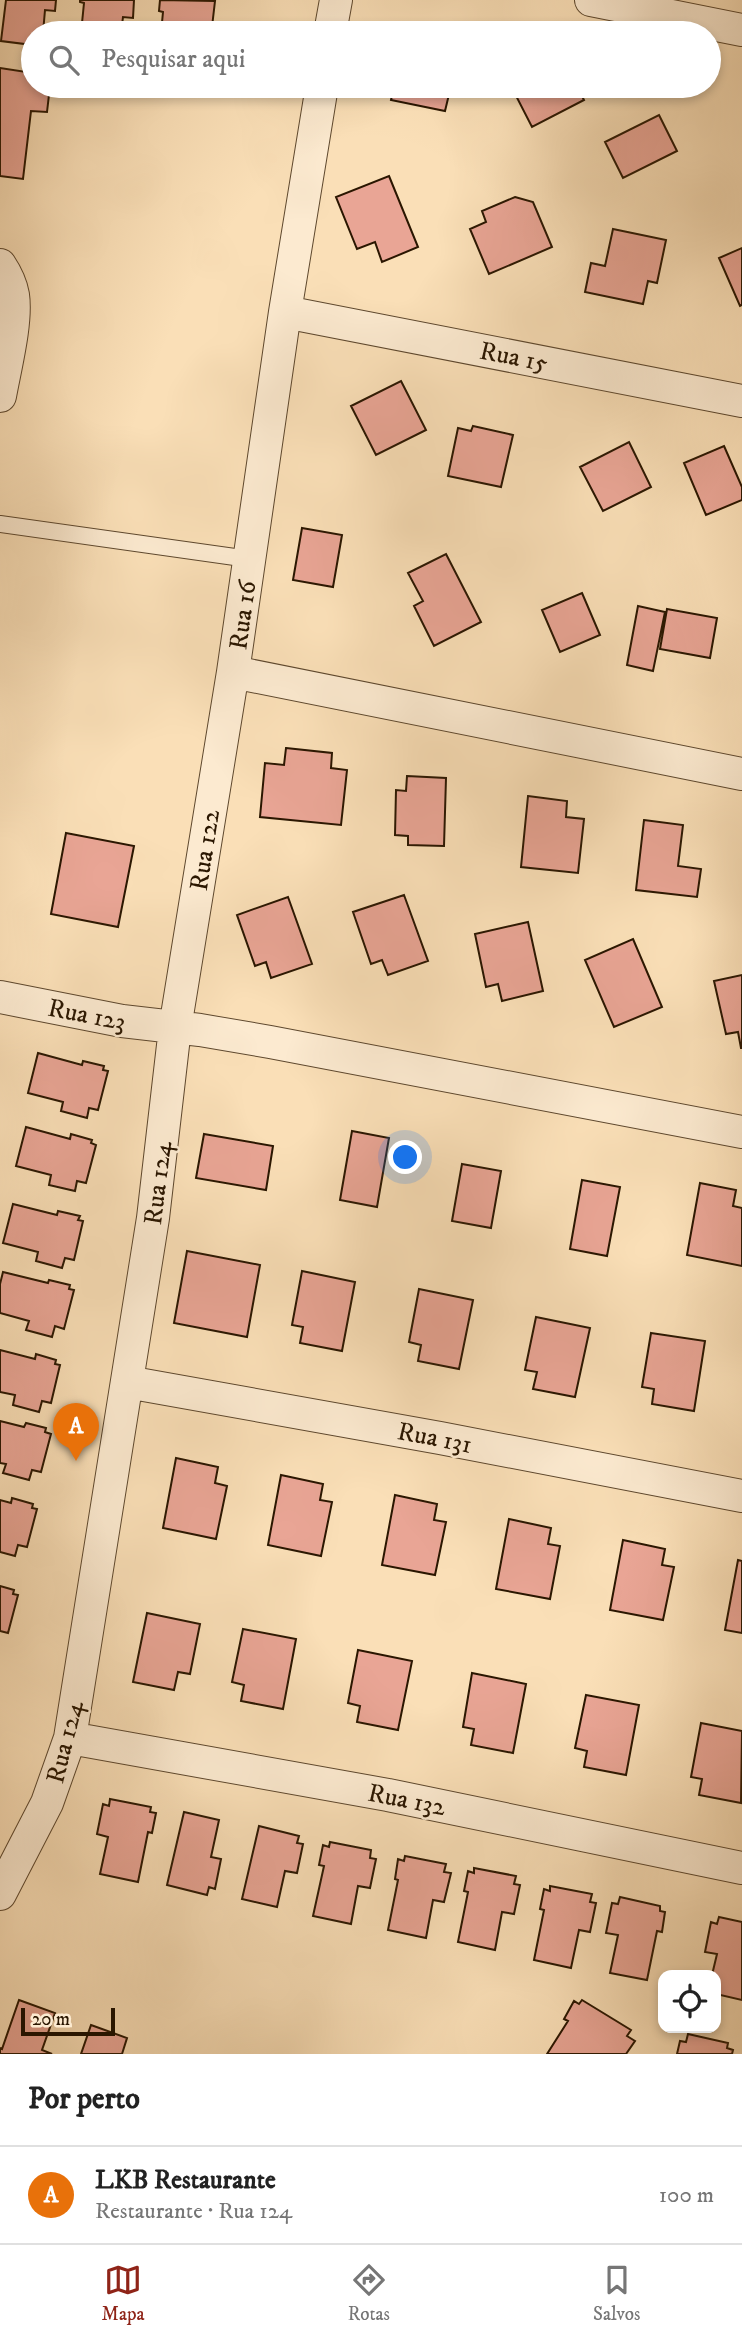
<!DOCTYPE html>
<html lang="pt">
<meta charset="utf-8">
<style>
:root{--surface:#fff;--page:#f6f6f6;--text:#222;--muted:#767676;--line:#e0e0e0;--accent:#8f2418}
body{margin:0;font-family:"IM FELL DW Pica",serif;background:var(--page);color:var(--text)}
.controls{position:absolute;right:21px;bottom:21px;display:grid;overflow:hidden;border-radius:14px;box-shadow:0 4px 10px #0003}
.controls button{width:63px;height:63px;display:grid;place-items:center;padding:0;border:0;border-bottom:2px solid var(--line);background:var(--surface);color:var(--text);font:35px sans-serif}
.scale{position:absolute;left:21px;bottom:18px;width:94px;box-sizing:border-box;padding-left:7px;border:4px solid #2a1600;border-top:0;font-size:19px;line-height:24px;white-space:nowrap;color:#2a1600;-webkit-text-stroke:5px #fcead0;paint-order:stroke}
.you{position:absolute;left:406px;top:1158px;width:24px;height:24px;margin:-18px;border:5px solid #fff;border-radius:50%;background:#1a73e8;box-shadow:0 0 0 10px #1a73e833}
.badge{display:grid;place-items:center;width:46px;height:46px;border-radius:50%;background:var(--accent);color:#fff;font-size:23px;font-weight:700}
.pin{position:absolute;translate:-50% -58px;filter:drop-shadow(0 2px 4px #0008)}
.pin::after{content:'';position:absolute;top:37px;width:24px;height:21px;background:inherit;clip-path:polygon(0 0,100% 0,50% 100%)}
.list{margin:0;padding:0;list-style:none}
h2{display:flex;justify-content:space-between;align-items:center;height:91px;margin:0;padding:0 28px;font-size:30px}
h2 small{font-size:23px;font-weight:400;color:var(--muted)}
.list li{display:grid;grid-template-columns:46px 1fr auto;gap:21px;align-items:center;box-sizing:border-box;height:98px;padding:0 28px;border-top:2px solid var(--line)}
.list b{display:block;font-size:26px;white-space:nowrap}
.list p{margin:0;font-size:23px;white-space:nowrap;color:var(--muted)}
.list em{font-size:23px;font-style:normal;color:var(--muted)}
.icon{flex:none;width:38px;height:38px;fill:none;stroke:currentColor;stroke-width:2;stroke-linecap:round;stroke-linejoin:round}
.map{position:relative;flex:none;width:742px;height:2054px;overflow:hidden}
.search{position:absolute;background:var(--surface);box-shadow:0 4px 10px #0003;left:21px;right:21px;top:21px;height:77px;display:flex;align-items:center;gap:18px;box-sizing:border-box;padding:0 24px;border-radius:38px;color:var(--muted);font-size:26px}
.sheet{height:189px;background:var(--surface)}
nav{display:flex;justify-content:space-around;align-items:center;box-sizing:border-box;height:98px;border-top:2px solid var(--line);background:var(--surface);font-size:19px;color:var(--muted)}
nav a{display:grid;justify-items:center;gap:4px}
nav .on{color:var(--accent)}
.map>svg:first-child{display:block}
.building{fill:#e9a595;stroke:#2a1600;stroke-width:2}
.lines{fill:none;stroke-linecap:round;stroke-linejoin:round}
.service-casing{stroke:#5e482e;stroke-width:18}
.minor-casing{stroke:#5e482e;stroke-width:34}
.service{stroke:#fcead0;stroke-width:16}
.minor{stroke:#fcead0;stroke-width:32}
.labels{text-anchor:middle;stroke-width:5;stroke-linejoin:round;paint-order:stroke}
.street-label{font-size:26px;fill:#2a1600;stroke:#fcead0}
</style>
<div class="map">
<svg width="742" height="2054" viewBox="0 0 742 2054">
<rect width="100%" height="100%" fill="#fadfb7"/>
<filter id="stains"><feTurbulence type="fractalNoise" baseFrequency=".00286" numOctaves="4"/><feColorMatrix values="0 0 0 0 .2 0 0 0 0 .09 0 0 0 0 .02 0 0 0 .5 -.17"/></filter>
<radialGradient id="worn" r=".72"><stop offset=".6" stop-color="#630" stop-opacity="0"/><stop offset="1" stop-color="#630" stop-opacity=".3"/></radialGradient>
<!-- building -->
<path class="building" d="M6,0H56L55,11L45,10L43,33H33V45L1,41Z
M80,0H134L133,18L123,17L121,33H81L84,3L80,2Z
M160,0L215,1L212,27L202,26V33H161L163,12L159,11Z
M0,68L33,73V86H50L47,112L31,111L23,179L0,176Z
M394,86H451L445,111L391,100Z
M511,86H577L584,100L532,127Z
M659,115L677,151L623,178L605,142Z
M389,176L418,247L382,262L375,242L357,249L336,197Z
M515,197L533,202L552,247L489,274L470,229L486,222L482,211Z
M613,229L666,240L657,283L648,281L643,304L585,292L591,263L605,266Z
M742,248V305L740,306L719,258Z
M401,381L426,430L376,455L351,406Z
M473,426L513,435L501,487L448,476L458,428L471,431Z
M629,442L651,487L603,511L580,467Z
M724,446L742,487V500L706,515L684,463Z
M302,528L342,535L333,587L293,580Z
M446,554L481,622L434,646L414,606L423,601L408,573Z
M582,593L600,635L560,652L542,610Z
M638,606L665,612L653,671L627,665Z
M667,609L717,618L710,658L660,649Z
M286,748L332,753L331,768L347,770L341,825L260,817L265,763L284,765Z
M407,776L446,778L444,846L408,845V836L395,835L396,790L406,791Z
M528,796L567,801L566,817L584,819L578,873L521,867Z
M644,820L683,825L678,866L701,869L697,897L636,890Z
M66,833L134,846L118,927L51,914Z
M404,895L428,961L388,975L382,960L371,964L353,912Z
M288,897L312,964L271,978L266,962L255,966L237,915Z
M528,922L543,991L502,1001L498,984L486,987L475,934Z
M633,939L662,1007L614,1027L585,960Z
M742,975V1048H741L738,1032L726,1034L714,981Z
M38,1053L82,1065L83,1061L104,1066L103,1070L108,1071L98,1110L89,1108L87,1118L61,1111L63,1102L28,1093Z
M26,1127L70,1139L71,1134L92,1140L91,1143L96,1145L86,1183L77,1181L75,1191L49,1185L51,1175L16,1166Z
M352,1131L389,1138L377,1207L340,1200Z
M204,1134L273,1146L266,1190L196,1178Z
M462,1164L501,1171L491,1228L452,1221Z
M582,1180L620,1187L607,1256L570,1249Z
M700,1183L736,1190L733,1206L742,1208V1266L687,1255Z
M13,1204L57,1215L58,1211L80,1216L78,1220L83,1221L74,1260L65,1258L62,1268L36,1261L38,1252L3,1243Z
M187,1251L260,1265L247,1337L174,1323Z
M302,1271L355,1282L342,1351L300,1343L303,1327L292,1325Z
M3,1272L48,1283L49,1280L70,1285L69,1289L74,1290L64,1329L55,1326L52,1337L26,1330L29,1321L0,1313V1284Z
M419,1289L473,1300L459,1369L418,1361L421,1345L409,1342Z
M536,1317L590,1328L575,1397L533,1389L537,1372L525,1370Z
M651,1333L705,1341L694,1411L652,1404L654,1389L642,1387Z
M0,1350L35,1359L36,1354L56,1360L55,1364L60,1365L51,1403L42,1401L39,1412L13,1405L15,1395L0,1392Z
M0,1421L24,1427L26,1423L46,1428L45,1432L51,1434L41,1472L32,1470L29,1480L3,1473L6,1464L0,1463Z
M176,1458L218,1467L215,1483L227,1486L216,1539L163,1528Z
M281,1475L323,1484L320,1500L332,1502L321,1556L268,1545Z
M395,1495L437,1504L434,1520L446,1522L435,1575L382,1565Z
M12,1498L33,1504L32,1508L37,1509L27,1547L18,1545L15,1556L0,1552V1500L11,1503Z
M509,1519L551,1528L548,1544L560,1546L550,1599L496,1589Z
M623,1540L665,1549L662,1565L674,1567L663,1620L610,1610Z
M738,1560L742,1561V1633L725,1630Z
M0,1586L14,1590L13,1594L18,1595L8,1633L0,1631Z
M147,1613L200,1624L190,1674L178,1672L174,1690L133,1682Z
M243,1629L296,1639L283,1709L241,1701L244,1685L232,1682Z
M358,1650L412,1661L398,1730L357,1722L360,1706L348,1703Z
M472,1673L526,1684L513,1753L471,1745L474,1729L463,1727Z
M586,1695L639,1705L626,1775L584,1767L587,1751L575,1748Z
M701,1723L742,1731L741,1803L699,1795L702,1779L691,1777Z
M110,1799L151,1807L150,1812L156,1813L152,1833L148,1832L138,1882L100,1874L108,1837L97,1834L103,1804L109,1806Z
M184,1812L219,1820L211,1857L221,1859L215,1889L209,1887L207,1895L167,1885Z
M259,1826L299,1836L297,1843L303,1844L297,1873L285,1871L277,1907L242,1899Z
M330,1842L371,1850L370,1858L376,1859L370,1888L358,1886L351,1924L313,1916L324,1866L319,1865L323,1845L329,1847Z
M405,1856L446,1864L444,1872L451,1873L444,1902L433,1900L426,1938L388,1930L398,1880L395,1879L398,1859L404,1861Z
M474,1868L516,1876L514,1884L520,1885L514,1914L502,1912L495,1950L458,1942L468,1892L464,1891L468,1871L474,1873Z
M550,1886L592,1894L590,1902L596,1903L590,1932L579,1930L571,1968L534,1960L544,1910L540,1909L544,1889L550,1891Z
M620,1897L660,1906V1911L665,1912L662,1932L657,1931L647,1980L610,1973L618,1935L606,1933L612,1903L618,1904Z
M719,1917L742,1922V2000L716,1994V1975H712L717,1954L705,1952L711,1922L717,1924Z
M19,2000L55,2013L42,2050L52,2054H0V2048L2,2049Z
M582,2000L631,2030L627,2036L635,2041L626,2054H547L568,2021L564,2019L574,2001L579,2004Z
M91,2025L127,2038L122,2054H81Z
M688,2034L728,2043L727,2048L733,2050L732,2054H677L680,2041L686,2042Z"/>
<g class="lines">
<!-- service casing -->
<g class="service-casing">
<path id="service" d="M0,524L249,559"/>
</g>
<!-- minor casing -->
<g class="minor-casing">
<path id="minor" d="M591,0L742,30
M330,33L336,0
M0,265C6,274 11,284 13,295C17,322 5,368 0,396
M285,312L742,401
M233,672L742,774
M0,997L122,1021L200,1030L270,1042L742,1132
M127,1382L440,1438L742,1496
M70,1738L388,1795L742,1868
M0,1894L47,1803L70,1738L153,1218L175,1028L233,672L285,312L322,86"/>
</g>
<!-- service -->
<use href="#service" class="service"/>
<!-- minor -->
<use href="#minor" class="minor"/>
</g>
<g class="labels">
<!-- street labels -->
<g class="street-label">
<text transform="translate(514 356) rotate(11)" y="9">Rua 15</text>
<text transform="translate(242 615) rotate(-82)" y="9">Rua 16</text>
<text transform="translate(204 850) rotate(-81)" y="9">Rua 122</text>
<text transform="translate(87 1014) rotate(11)" y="9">Rua 123</text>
<text transform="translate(157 1183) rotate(-83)" y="9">Rua 124</text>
<text transform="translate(435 1437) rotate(11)" y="9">Rua 131</text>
<text transform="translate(64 1742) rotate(-76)" y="9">Rua 124</text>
<text transform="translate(407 1799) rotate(11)" y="9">Rua 132</text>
</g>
</g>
<rect width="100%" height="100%" filter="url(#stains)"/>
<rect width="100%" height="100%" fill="url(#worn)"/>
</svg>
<div class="controls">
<button><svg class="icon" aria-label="locate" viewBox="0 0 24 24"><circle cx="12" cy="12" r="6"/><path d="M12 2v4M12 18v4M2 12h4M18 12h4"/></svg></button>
</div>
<div class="scale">20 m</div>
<div class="you"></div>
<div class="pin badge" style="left:76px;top:1461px;background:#e8710a">A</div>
<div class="search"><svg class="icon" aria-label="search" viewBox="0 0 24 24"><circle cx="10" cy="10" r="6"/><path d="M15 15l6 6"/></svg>Pesquisar aqui</div>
</div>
<section class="sheet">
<h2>Por perto<small></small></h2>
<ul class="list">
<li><span class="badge" style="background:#e8710a">A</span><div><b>LKB Restaurante</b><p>Restaurante · Rua 124</p></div><em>100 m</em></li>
</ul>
</section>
<nav>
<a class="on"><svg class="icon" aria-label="map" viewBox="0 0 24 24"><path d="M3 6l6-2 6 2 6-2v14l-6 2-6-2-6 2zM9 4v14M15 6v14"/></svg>Mapa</a>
<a><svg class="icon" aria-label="directions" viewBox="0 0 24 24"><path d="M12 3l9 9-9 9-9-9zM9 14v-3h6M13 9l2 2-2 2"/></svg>Rotas</a>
<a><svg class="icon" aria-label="saved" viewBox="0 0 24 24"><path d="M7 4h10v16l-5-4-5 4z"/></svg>Salvos</a>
</nav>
